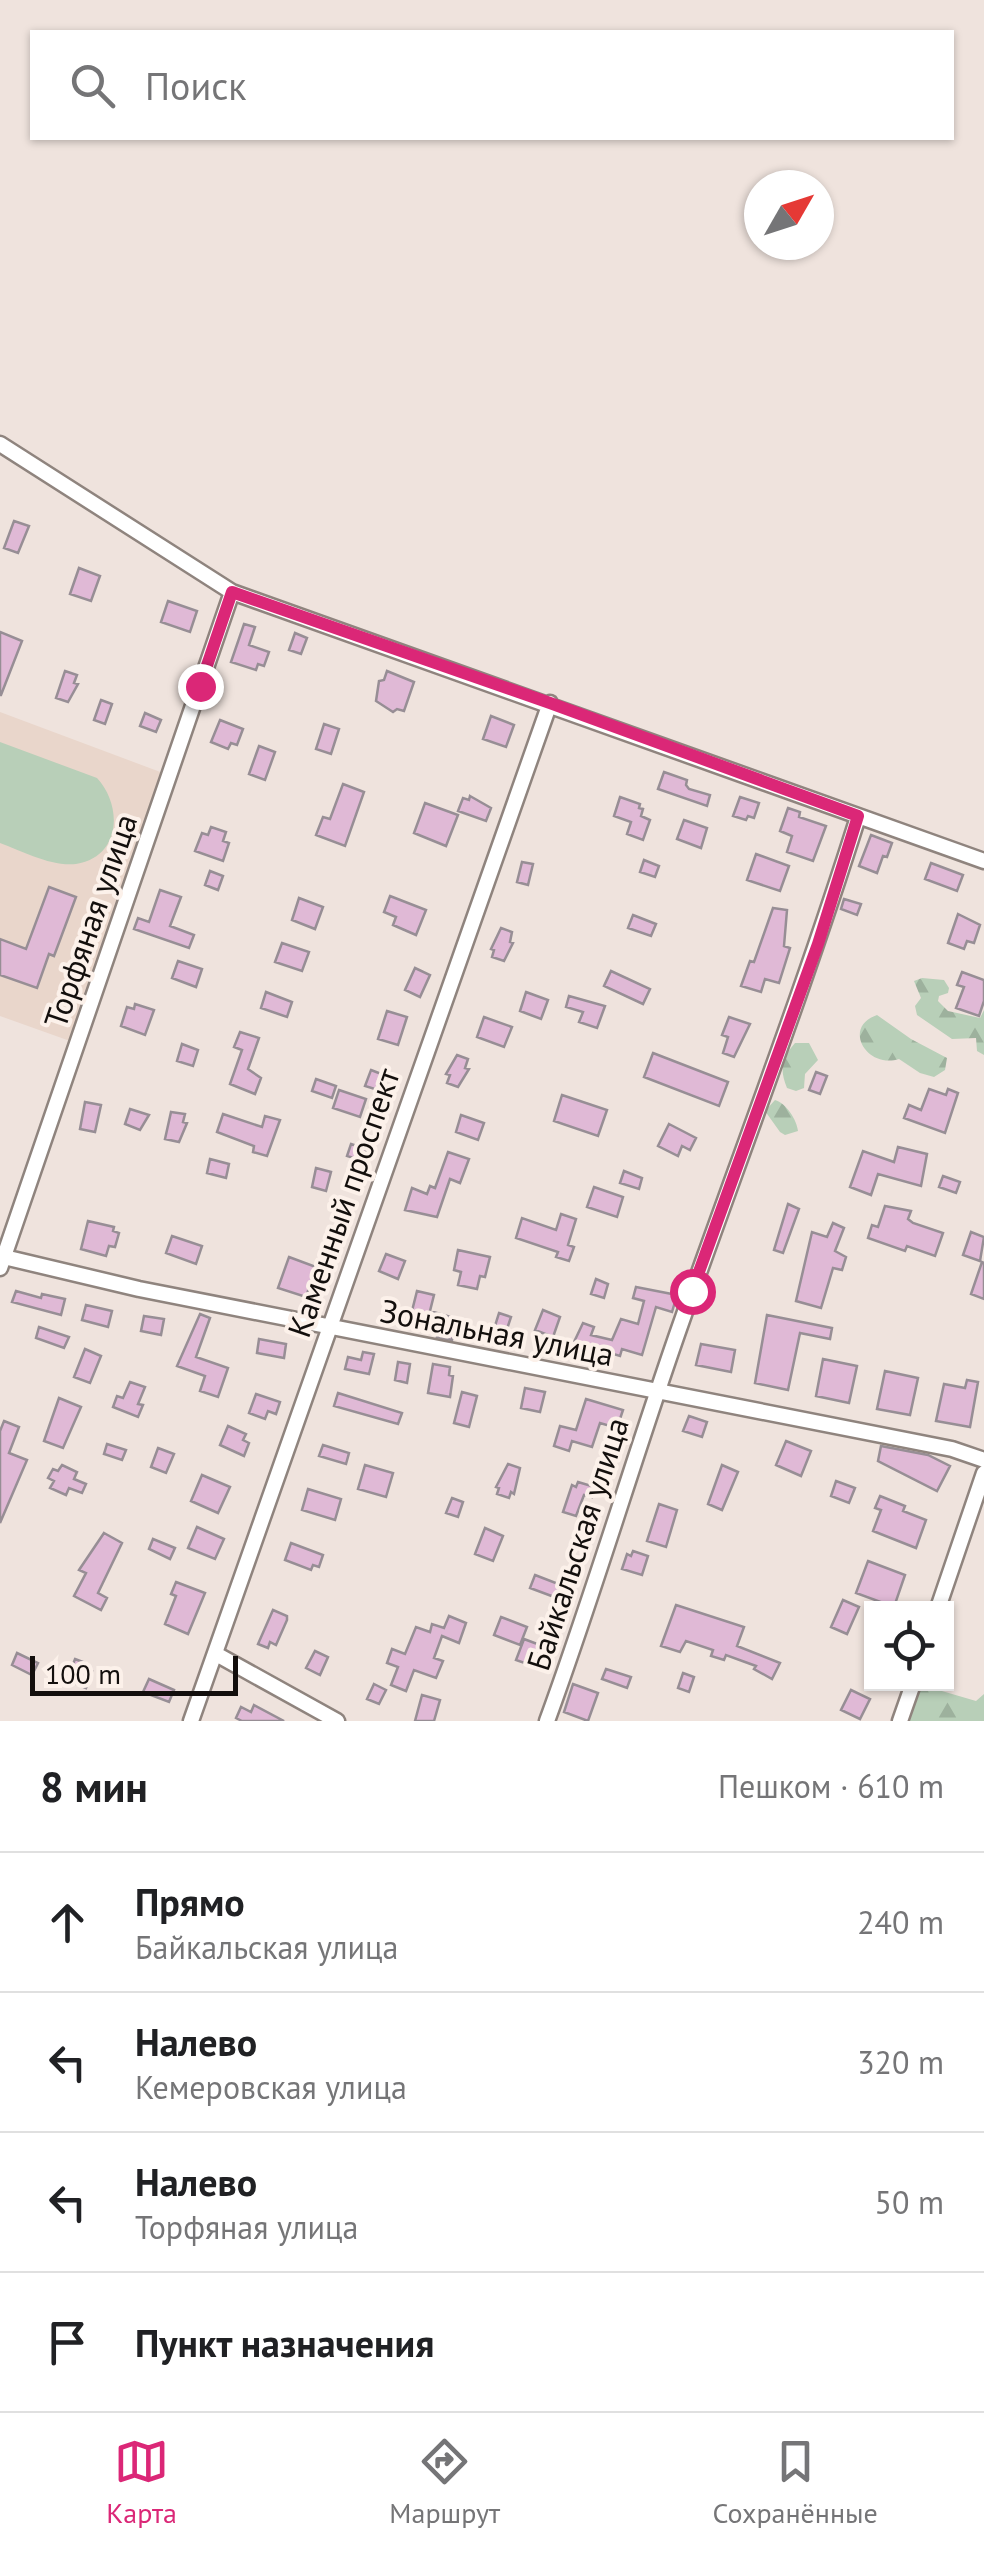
<!DOCTYPE html>
<html lang="ru">
<meta charset="utf-8">
<style>
:root{--surface:#fff;--page:#f2f2f2;--text:#202124;--muted:#757577;--line:#e0e0e0;--accent:#db2777}
body{margin:0;font-family:"PT Sans",sans-serif;background:var(--page);color:var(--text)}
.controls{position:absolute;right:30px;bottom:30px;display:grid;overflow:hidden;border-radius:0px;box-shadow:0 2px 8px #0004}
.controls button{width:90px;height:90px;display:grid;place-items:center;padding:0;border:0;border-bottom:2px solid var(--line);background:var(--surface);color:var(--text);font:50px sans-serif}
.compass{position:absolute;left:744px;top:170px;width:90px;height:90px;border-radius:50%;background:var(--surface);box-shadow:0 2px 8px #0004;rotate:51deg}
.scale{position:absolute;left:30px;bottom:25px;width:208px;box-sizing:border-box;padding-left:10px;border:5px solid #130f0d;border-top:0;font-size:28px;line-height:35px;white-space:nowrap;color:#130f0d;-webkit-text-stroke:8px #fcf1ea;paint-order:stroke}
.stop{position:absolute;width:30px;height:30px;margin:-22px;border:8px solid #db2777;border-radius:50%;background:#fff}
.stop.end{background:#db2777;border-color:#fff;box-shadow:0 2px 10px #0008}
.list{margin:0;padding:0;list-style:none}
h2{display:flex;justify-content:space-between;align-items:center;height:130px;margin:0;padding:0 40px;font-size:42px}
h2 small{font-size:32px;font-weight:400;color:var(--muted)}
.list li{display:grid;grid-template-columns:65px 1fr auto;gap:30px;align-items:center;box-sizing:border-box;height:140px;padding:0 40px;border-top:2px solid var(--line)}
.list b{display:block;font-size:38px;white-space:nowrap}
.list p{margin:0;font-size:32px;white-space:nowrap;color:var(--muted)}
.list em{font-size:32px;font-style:normal;color:var(--muted)}
.icon{flex:none;width:55px;height:55px;fill:none;stroke:currentColor;stroke-width:2;stroke-linecap:round;stroke-linejoin:round}
.map{position:relative;flex:none;width:984px;height:1721px;overflow:hidden}
.search{position:absolute;background:var(--surface);box-shadow:0 2px 8px #0004;left:30px;right:30px;top:30px;height:110px;display:flex;align-items:center;gap:25px;box-sizing:border-box;padding:0 35px;border-radius:0px;color:var(--muted);font-size:38px}
.sheet{height:690px;background:var(--surface)}
nav{display:flex;justify-content:space-around;align-items:center;box-sizing:border-box;height:140px;border-top:2px solid var(--line);background:var(--surface);font-size:28px;color:var(--muted)}
nav a{display:grid;justify-items:center;gap:5px}
nav .on{color:var(--accent)}
.map>svg:first-child{display:block}
.built{fill:#e9d6cb}
.forest{fill:url(#forest-firs)}
.pitch{fill:#b8cfb8}
.building{fill:#e0b9d6;stroke:#978e95;stroke-width:2.5}
.lines{fill:none;stroke-linecap:round;stroke-linejoin:round}
.minor-casing{stroke:#8f847e;stroke-width:19}
.minor{stroke:#fff;stroke-width:14}
.route{stroke:#db2777;stroke-width:12}
.labels{text-anchor:middle;stroke-width:8;stroke-linejoin:round;paint-order:stroke}
.street-label{font-size:32px;fill:#130f0d;stroke:#fcf1ea}
</style>
<div class="map">
<svg width="984" height="1721" viewBox="0 0 984 1721">
<defs>
<pattern id="forest-firs" width="22" height="20" patternUnits="userSpaceOnUse" patternTransform="scale(2.5)"><rect width="22" height="20" fill="#b8cfb8"/><path d="M5 1l3.5 6h-7zM16 11l3.5 6h-7z" fill="#9db19d"/></pattern>
</defs>
<rect width="100%" height="100%" fill="#efe3dd"/>
<!-- built -->
<path class="built" d="M0,712L163,773L70,1041L0,1016Z"/>
<!-- forest -->
<path class="forest" d="M922,978L944,980L949,988L948,993L939,996L938,1001L948,1011L980,1018L984,1010V1055L977,1051L976,1038L952,1039L917,1015L915,1006L921,998L914,981Z
M877,1015L911,1039L947,1058L945,1070L934,1077L920,1073L899,1059C866,1069 842,1027 877,1015Z
M795,1043H809L818,1060L805,1074L804,1088L796,1091L787,1088C779,1069 782,1058 795,1043Z
M775,1100C786,1103 797,1120 798,1131L785,1135L780,1132L765,1111Z
M918,1684L976,1701L984,1694V1721H905Z"/>
<!-- pitch -->
<path class="pitch" d="M0,742L97,778C123,806 121,857 76,864C52,867 22,851 0,843Z"/>
<!-- building -->
<path class="building" d="M14,521L29,526L18,553L4,548Z
M79,568L100,576L91,601L70,594Z
M168,601L197,611L190,632L161,622Z
M244,624L255,627L249,645L269,652L264,666L258,664L256,670L231,662Z
M0,632L22,641L1,695H0Z
M295,633L307,638L301,654L289,650Z
M65,671L77,675L74,683L78,684L68,702L56,698Z
M387,671L414,682L404,711L397,709L393,712L376,701L379,681L384,680Z
M101,700L112,704L105,724L94,720Z
M145,713L161,720L156,732L140,726Z
M491,716L514,725L506,747L483,739Z
M220,720L243,729L237,745L231,743L228,749L211,742Z
M324,724L339,729L331,754L316,749Z
M259,746L275,752L265,780L249,774Z
M664,772L687,780L686,785L689,789L710,795L707,806L658,789Z
M343,784L364,792L345,846L316,835L323,817L330,819Z
M470,796L491,808L486,821L458,811L463,798L469,800Z
M620,797L640,804L639,808L643,809L641,816L650,820L643,840L627,834L631,822L614,816Z
M740,797L759,803L754,818L748,816L746,820L733,816Z
M425,803L458,815L446,846L414,833Z
M788,808L800,812L799,817L826,826L813,861L787,852L792,836L780,831Z
M684,820L707,828L701,848L677,839Z
M211,827L226,832L223,841L229,843L223,861L195,851L202,833L208,835Z
M871,835L892,843L887,857L883,856L877,873L859,866Z
M756,854L789,866L780,891L747,880Z
M103 864a9 9 0 1 1 18 0a9 9 0 1 1-18 0Z
M644,860L659,866L655,877L640,872Z
M522,862L533,864L528,885L517,882Z
M931,863L963,875L957,891L925,879Z
M210,871L223,876L218,890L205,885Z
M49,887L76,897L54,956L49,954L37,988L0,975V939L26,949Z
M160,890L181,897L170,926L194,935L189,948L134,929L138,918L149,922Z
M390,896L426,910L416,935L393,925L396,917L384,912Z
M299,898L323,907L315,929L292,920Z
M844,899L861,904L857,915L841,909Z
M773,908L787,910L784,946L790,948L779,983L765,979L761,992L741,986L750,961L754,962Z
M958,914L980,925L974,943L967,941L964,949L948,943Z
M633,915L656,924L651,936L628,928Z
M501,928L512,932L510,942L513,943L504,961L492,957L494,950L491,949Z
M282,943L309,952L302,971L275,962Z
M178,961L202,969L196,987L172,978Z
M415,968L430,975L420,997L405,990Z
M611,971L650,989L643,1004L604,986Z
M962,972L984,980V1001L979,1016L956,1008L964,987L957,985Z
M266,992L292,1002L287,1017L261,1008Z
M526,992L548,1000L541,1019L520,1011Z
M569,996L605,1006L597,1028L579,1022L583,1012L566,1007Z
M135,1004L154,1010L145,1035L121,1026L127,1007L134,1009Z
M387,1011L407,1017L398,1045L378,1039Z
M484,1017L512,1027L504,1047L477,1037Z
M729,1017L750,1024L734,1057L723,1053L728,1037L722,1035Z
M240,1032L259,1038L248,1069L261,1078L255,1094L230,1084L242,1050L234,1047Z
M182,1044L198,1050L193,1066L177,1061Z
M653,1053L728,1082L719,1106L644,1077Z
M457,1055L468,1059L465,1068L469,1069L458,1087L447,1083L450,1075L446,1074Z
M371,1070L384,1075L378,1090L365,1086Z
M816,1072L827,1076L820,1094L809,1090Z
M316,1079L336,1086L332,1098L312,1091Z
M929,1089L946,1095L948,1089L958,1093L945,1133L904,1118L909,1105L921,1110Z
M339,1090L366,1099L360,1117L333,1108Z
M562,1095L607,1110L598,1136L554,1121Z
M85,1102L101,1105L95,1132L80,1129Z
M130,1109L149,1115L140,1130L125,1124Z
M171,1112L185,1114L183,1122L187,1123L179,1142L165,1139Z
M223,1114L262,1127L265,1116L280,1120L267,1156L253,1152L254,1146L217,1132Z
M461,1115L484,1123L478,1140L456,1132Z
M669,1124L696,1138L690,1150L682,1146L678,1156L658,1146Z
M351,1144L366,1149L363,1161L347,1156Z
M898,1147L927,1154L921,1186L878,1174L871,1195L850,1187L863,1151L894,1162Z
M448,1152L469,1159L460,1183L450,1179L437,1217L405,1210L412,1188L427,1194L430,1186L435,1188Z
M210,1159L229,1164L226,1178L207,1173Z
M316,1168L331,1172L326,1191L312,1187Z
M624,1171L642,1178L639,1189L620,1183Z
M943,1176L960,1182L956,1193L939,1187Z
M594,1187L623,1197L617,1217L587,1207Z
M788,1204L799,1209L783,1253L774,1250Z
M885,1206L911,1211L908,1219L913,1223L943,1233L935,1256L907,1246L905,1251L868,1238L872,1225L878,1227Z
M561,1214L576,1219L568,1245L574,1247L569,1261L556,1257L558,1252L516,1238L522,1218L556,1230Z
M88,1221L114,1227L113,1231L119,1233L115,1247L109,1246L106,1256L81,1249Z
M833,1223L844,1228L835,1251L846,1257L842,1270L833,1268L821,1308L796,1301L812,1232L827,1237Z
M971,1232L984,1237L980,1261L963,1255Z
M172,1236L202,1246L196,1264L166,1253Z
M458,1250L490,1257L485,1277L480,1276L477,1289L458,1285L461,1272L454,1270Z
M386,1254L405,1261L398,1279L379,1271Z
M289,1257L316,1267L306,1297L278,1288Z
M982,1262L984,1263V1299L971,1294Z
M596,1279L608,1284L604,1298L591,1294Z
M636,1287L677,1295L672,1312L656,1307L642,1355L622,1349L620,1356L587,1346L585,1353L574,1349V1342L583,1323L594,1327L591,1335L612,1340L621,1319L638,1324L644,1301L633,1298Z
M16,1291L41,1298L42,1294L65,1299L61,1315L12,1302Z
M417,1291L434,1295L430,1311L458,1319L452,1340L437,1337L441,1324L414,1318L415,1312L412,1311Z
M86,1305L112,1311L108,1327L82,1320Z
M543,1310L560,1317L553,1337L535,1330Z
M499,1313L511,1317L505,1335L493,1332Z
M200,1314L210,1318L196,1357L228,1368L218,1397L200,1391L205,1376L177,1366Z
M767,1315L832,1328L830,1339L800,1333L788,1390L755,1383Z
M144,1316L164,1319L161,1335L141,1331Z
M39,1327L69,1337L64,1348L36,1338Z
M259,1339L286,1344L284,1358L257,1353Z
M701,1344L735,1350L731,1372L696,1365Z
M85,1349L101,1356L90,1383L74,1377Z
M363,1352L374,1354L369,1374L345,1369L348,1357L361,1360Z
M823,1359L857,1366L849,1403L816,1396Z
M398,1362L410,1364L407,1383L395,1380Z
M433,1364L450,1367L449,1375L453,1376L450,1397L428,1393Z
M885,1371L918,1378L910,1415L877,1409Z
M967,1380L978,1382L970,1427L936,1421L944,1384L965,1388Z
M130,1382L145,1387L138,1404L143,1405L138,1417L113,1407L117,1396L123,1398Z
M525,1388L545,1392L540,1412L521,1408Z
M462,1392L477,1396L469,1427L454,1423Z
M338,1393L402,1413L398,1424L334,1406Z
M256,1394L280,1402L276,1414L268,1411L265,1419L249,1413Z
M59,1398L81,1407L63,1448L44,1441Z
M586,1399L623,1410L617,1428L600,1423L592,1447L572,1441L569,1451L554,1446L560,1426L576,1430Z
M689,1416L707,1422L702,1437L683,1431Z
M4,1421L19,1427L9,1453L27,1460L0,1523V1431Z
M228,1426L246,1434L243,1440L249,1443L244,1456L220,1445Z
M786,1441L811,1451L801,1476L776,1465Z
M107,1444L126,1450L122,1460L104,1454Z
M323,1445L349,1453L346,1464L319,1456Z
M881,1446L928,1455L950,1466L937,1491L878,1461Z
M158,1448L174,1454L166,1473L151,1467Z
M508,1464L520,1468L514,1494L511,1492L509,1498L497,1494L499,1488L496,1487Z
M62,1465L77,1472L74,1479L86,1484L82,1493L69,1488L66,1495L50,1488L54,1481L48,1478L53,1469L58,1471Z
M365,1465L393,1473L386,1497L358,1489Z
M722,1465L738,1472L722,1510L708,1504Z
M202,1475L230,1487L218,1513L191,1501Z
M836,1481L855,1488L849,1503L831,1496Z
M578,1482L595,1487L592,1497L584,1495L576,1516L563,1512L572,1485L576,1487Z
M308,1489L341,1499L335,1520L302,1510Z
M880,1496L905,1506L903,1511L926,1520L916,1548L873,1531L881,1510L875,1508Z
M452,1498L463,1502L458,1517L446,1513Z
M659,1504L677,1510L666,1547L647,1541Z
M197,1527L224,1539L215,1559L188,1548Z
M485,1528L503,1536L493,1561L475,1554Z
M104,1533L122,1543L98,1593L107,1598L101,1610L74,1596L86,1573L79,1570Z
M153,1539L175,1548L170,1559L149,1549Z
M291,1543L323,1555L319,1567L313,1565L311,1570L285,1560Z
M633,1551L648,1556L642,1575L622,1569L627,1554L631,1556Z
M868,1561L905,1575L894,1607L856,1593Z
M535,1575L561,1585L557,1598L530,1588Z
M176,1582L205,1593L188,1634L165,1624L176,1596L171,1594Z
M843,1600L859,1607L847,1634L831,1627Z
M676,1605L744,1627L737,1646L780,1663L772,1679L754,1669L756,1666L726,1655L724,1660L711,1656L713,1650L686,1641L680,1652L661,1646Z
M273,1610L287,1616V1620L276,1645L270,1642L268,1648L258,1644Z
M449,1616L466,1623L459,1643L442,1636L434,1658L443,1661L436,1678L414,1670L406,1691L391,1685L398,1667L387,1663L392,1649L405,1654L416,1627L430,1632L432,1624L444,1628Z
M501,1617L527,1627L520,1645L494,1635Z
M524,1639L540,1645L533,1666L516,1660Z
M315,1651L328,1657L320,1675L306,1668Z
M17,1653L38,1663L32,1675L12,1665Z
M75,1659L88,1664L86,1668L92,1671L86,1688L67,1680Z
M606,1669L631,1677L627,1688L602,1679Z
M683,1673L694,1677L689,1692L678,1688Z
M149,1679L174,1690L169,1702L143,1692Z
M374,1684L386,1690L379,1704L367,1699Z
M573,1684L598,1693L588,1721L564,1712Z
M851,1690L870,1699L860,1719L841,1710Z
M422,1695L440,1700L434,1721H415Z
M254,1705L284,1721H242L236,1718L241,1707L251,1712Z"/>
<g class="lines">
<!-- minor casing -->
<g class="minor-casing">
<path id="minor" d="M0,444L232,592L984,861
M0,1256L139,1289L952,1449L984,1460
M0,1268L232,592
M938,1608L984,1473
M216,1654L337,1721
M191,1721L550,703
M547,1721C595,1590 634,1457 680,1326C740,1156 804,989 858,817
M900,1721L913,1684"/>
</g>
<!-- minor -->
<use href="#minor" class="minor"/>
</g>
<g class="lines">
<!-- route -->
<path class="route" d="M200,686L232,592L550,703L858,816L818,944L692,1291"/>
</g>
<g class="labels">
<!-- street labels -->
<g class="street-label">
<text transform="translate(91 921) rotate(-71)" y="11">Торфяная улица</text>
<text transform="translate(344 1203) rotate(-71)" y="11">Каменный проспект</text>
<text transform="translate(497 1333) rotate(11)" y="11">Зональная улица</text>
<text transform="translate(578 1544) rotate(-72)" y="11">Байкальская улица</text>
</g>
</g>
</svg>
<div class="controls">
<button><svg class="icon" aria-label="locate" viewBox="0 0 24 24"><circle cx="12" cy="12" r="6"/><path d="M12 2v4M12 18v4M2 12h4M18 12h4"/></svg></button>
</div>
<svg class="compass" viewBox="-18 -18 36 36"><path d="M0-13l5 13h-10z" fill="#e53935"/><path d="M0 13l5-13h-10z" fill="#757577"/></svg>
<div class="scale">100 m</div>
<div class="stop" style="left:692px;top:1291px"></div>
<div class="stop end" style="left:200px;top:686px"></div>
<div class="search"><svg class="icon" aria-label="search" viewBox="0 0 24 24"><circle cx="10" cy="10" r="6"/><path d="M15 15l6 6"/></svg>Поиск</div>
</div>
<section class="sheet">
<h2>8 мин<small>Пешком · 610 m</small></h2>
<ul class="list">
<li><svg class="icon" aria-label="ahead" viewBox="0 0 24 24"><path d="M12 20V5M6 11l6-6 6 6"/></svg><div><b>Прямо</b><p>Байкальская улица</p></div><em>240 m</em></li>
<li><svg class="icon" aria-label="left" viewBox="0 0 24 24"><path d="M17 20v-9H6M10 6l-5 5 5 5"/></svg><div><b>Налево</b><p>Кемеровская улица</p></div><em>320 m</em></li>
<li><svg class="icon" aria-label="left" viewBox="0 0 24 24"><path d="M17 20v-9H6M10 6l-5 5 5 5"/></svg><div><b>Налево</b><p>Торфяная улица</p></div><em>50 m</em></li>
<li><svg class="icon" aria-label="arrive" viewBox="0 0 24 24"><path d="M6 21V4h12l-3 4 3 4H6"/></svg><div><b>Пункт назначения</b></div></li>
</ul>
</section>
<nav>
<a class="on"><svg class="icon" aria-label="map" viewBox="0 0 24 24"><path d="M3 6l6-2 6 2 6-2v14l-6 2-6-2-6 2zM9 4v14M15 6v14"/></svg>Карта</a>
<a><svg class="icon" aria-label="directions" viewBox="0 0 24 24"><path d="M12 3l9 9-9 9-9-9zM9 14v-3h6M13 9l2 2-2 2"/></svg>Маршрут</a>
<a><svg class="icon" aria-label="saved" viewBox="0 0 24 24"><path d="M7 4h10v16l-5-4-5 4z"/></svg>Сохранённые</a>
</nav>
